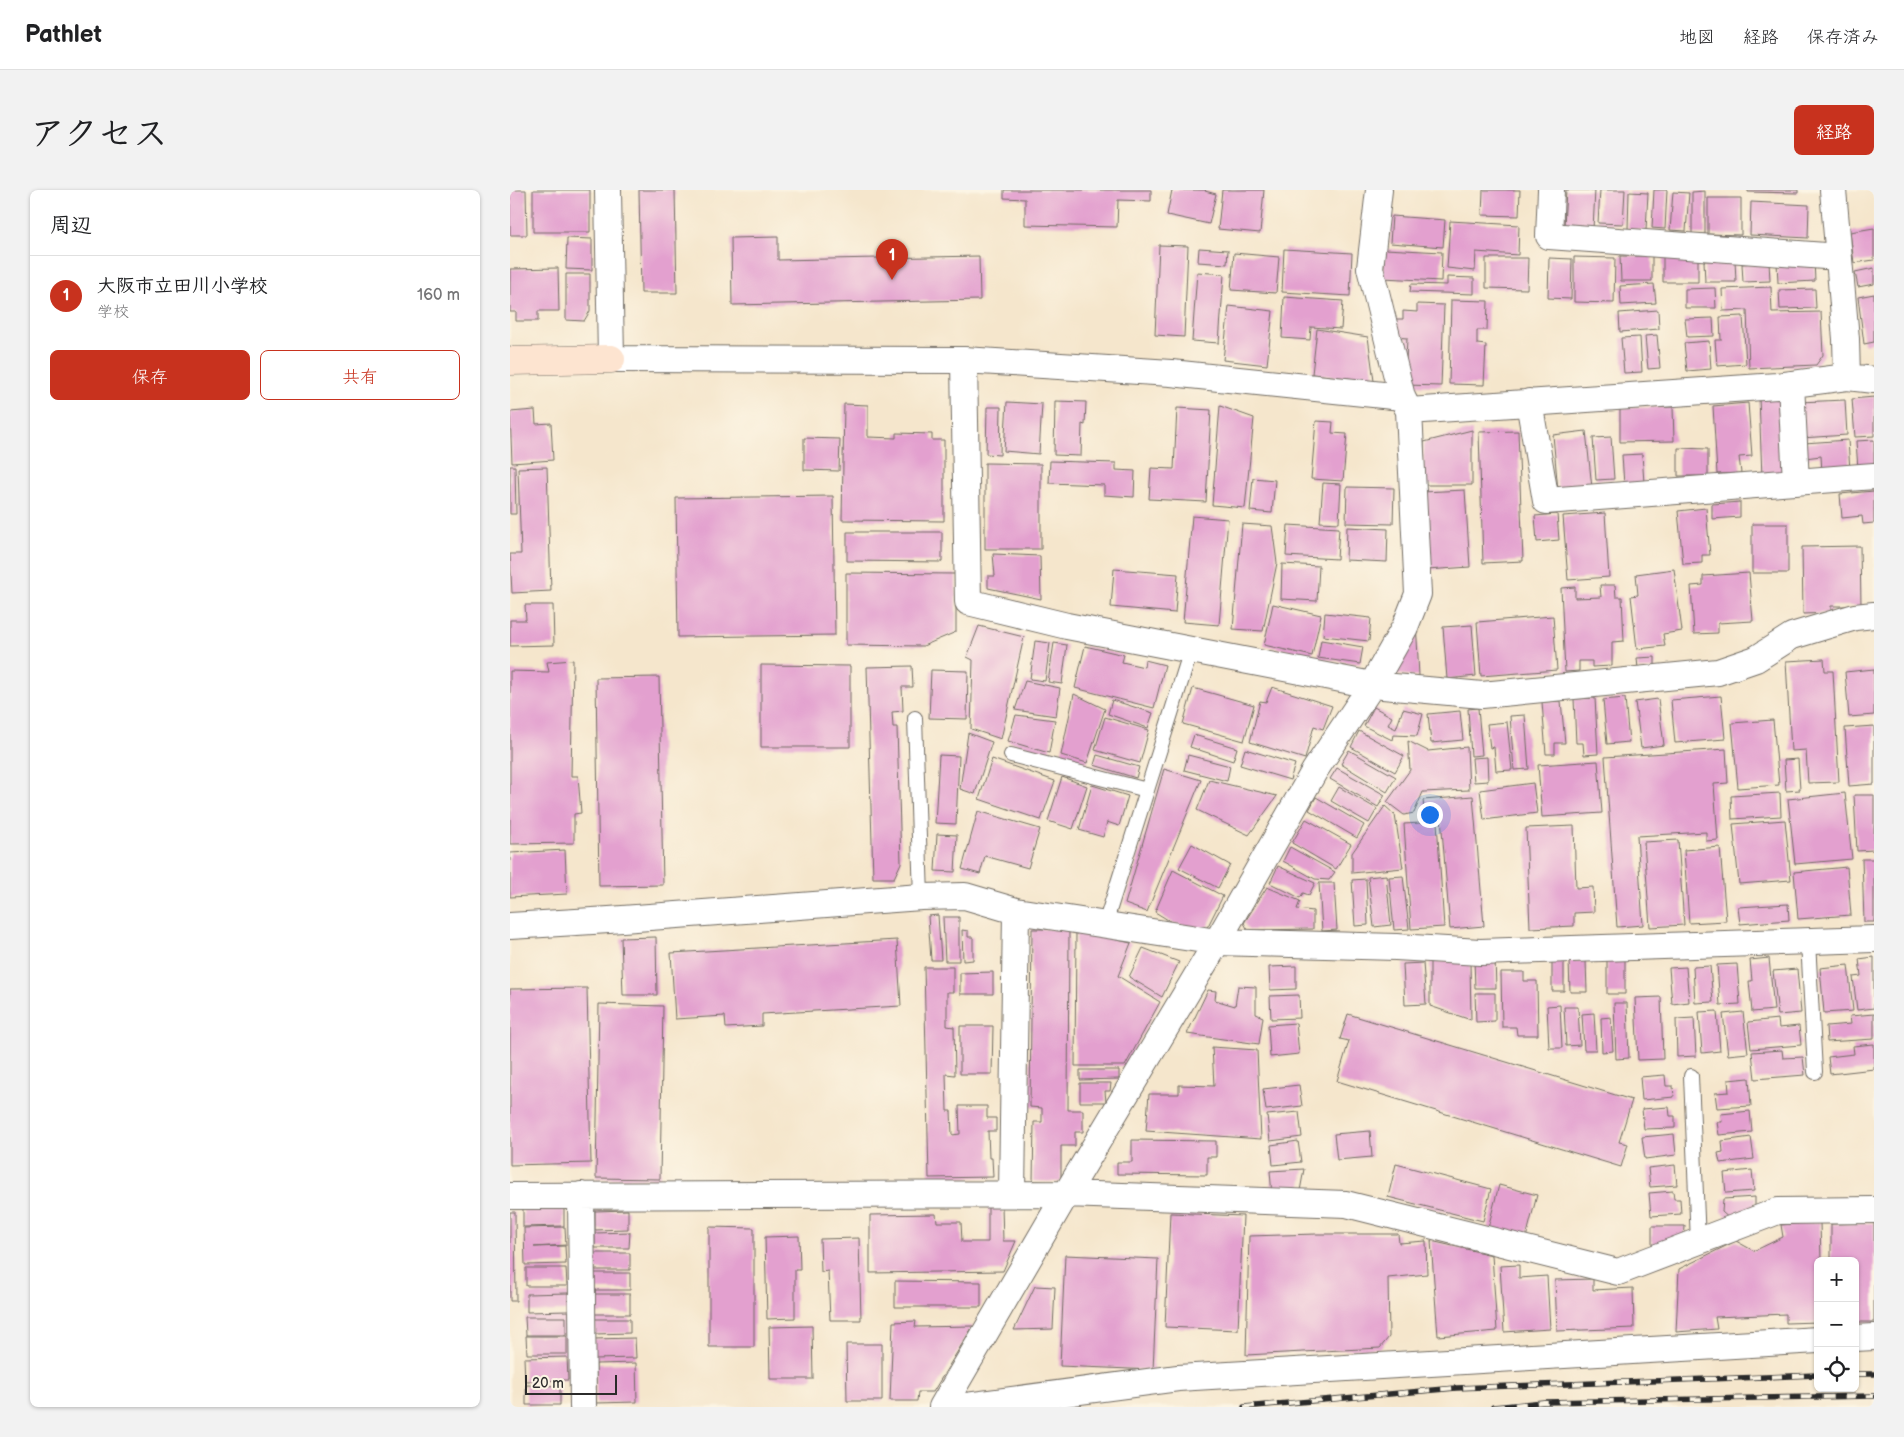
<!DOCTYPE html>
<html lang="ja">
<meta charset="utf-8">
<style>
:root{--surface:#fff;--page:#f2f2f2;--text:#202124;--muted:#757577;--line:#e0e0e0;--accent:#c8321e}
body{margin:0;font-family:"Balsamiq Sans","Klee One",sans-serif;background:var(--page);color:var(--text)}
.controls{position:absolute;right:15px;bottom:15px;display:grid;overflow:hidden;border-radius:8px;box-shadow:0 1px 4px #0004}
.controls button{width:45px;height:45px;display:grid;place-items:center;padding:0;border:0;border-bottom:1px solid var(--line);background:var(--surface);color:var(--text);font:25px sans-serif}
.scale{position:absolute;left:15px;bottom:12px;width:92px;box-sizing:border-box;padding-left:5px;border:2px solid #2b2b2b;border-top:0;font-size:14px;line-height:18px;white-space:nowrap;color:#2b2b2b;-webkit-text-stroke:4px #fcf5e5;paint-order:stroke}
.you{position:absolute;left:919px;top:624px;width:18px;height:18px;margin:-12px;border:4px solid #fff;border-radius:50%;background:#1a73e8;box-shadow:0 0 0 8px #1a73e833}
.badge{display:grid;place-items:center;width:32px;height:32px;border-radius:50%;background:var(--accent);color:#fff;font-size:16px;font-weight:700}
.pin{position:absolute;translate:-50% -41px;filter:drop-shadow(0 1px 2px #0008)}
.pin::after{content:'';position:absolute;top:26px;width:18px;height:15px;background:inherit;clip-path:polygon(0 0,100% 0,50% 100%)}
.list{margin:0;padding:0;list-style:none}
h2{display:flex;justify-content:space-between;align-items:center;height:65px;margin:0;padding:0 20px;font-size:21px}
h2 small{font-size:16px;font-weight:400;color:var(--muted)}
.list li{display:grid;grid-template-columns:32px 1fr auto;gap:15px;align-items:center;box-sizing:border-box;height:80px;padding:0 20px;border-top:1px solid var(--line)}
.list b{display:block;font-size:19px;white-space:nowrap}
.list p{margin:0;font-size:16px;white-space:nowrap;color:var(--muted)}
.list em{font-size:16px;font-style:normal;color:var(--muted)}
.actions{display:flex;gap:10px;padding:15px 20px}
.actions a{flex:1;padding:11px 0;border:1px solid var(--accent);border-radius:8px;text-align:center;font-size:18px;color:var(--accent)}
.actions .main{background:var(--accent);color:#fff}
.icon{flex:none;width:28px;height:28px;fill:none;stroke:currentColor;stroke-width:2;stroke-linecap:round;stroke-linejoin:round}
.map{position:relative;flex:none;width:1364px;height:1217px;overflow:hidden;border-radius:8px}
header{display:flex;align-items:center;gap:30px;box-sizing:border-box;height:70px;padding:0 25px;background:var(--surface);border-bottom:1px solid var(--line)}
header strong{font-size:24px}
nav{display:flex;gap:28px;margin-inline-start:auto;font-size:18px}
.intro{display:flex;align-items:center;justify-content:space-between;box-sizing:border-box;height:120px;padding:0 30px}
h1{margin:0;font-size:35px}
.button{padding:12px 22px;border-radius:8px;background:var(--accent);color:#fff;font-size:18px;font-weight:700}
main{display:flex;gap:30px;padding:0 30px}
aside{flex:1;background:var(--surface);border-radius:8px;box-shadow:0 1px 4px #0004}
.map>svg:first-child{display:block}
.building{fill:#e3a0cf}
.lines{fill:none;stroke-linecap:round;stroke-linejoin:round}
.lane-casing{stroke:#726c63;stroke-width:16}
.street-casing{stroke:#726c63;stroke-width:28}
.secondary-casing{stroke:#726c63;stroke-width:29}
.lane{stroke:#fff;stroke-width:14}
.street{stroke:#fff;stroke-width:26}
.secondary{stroke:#fde4d0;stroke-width:28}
.rail-casing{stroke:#2b2b2b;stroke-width:5.5}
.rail{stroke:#fcf5e5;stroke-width:4;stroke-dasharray:11;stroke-linecap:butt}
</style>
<header>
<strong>Pathlet</strong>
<nav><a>地図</a><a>経路</a><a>保存済み</a></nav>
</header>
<div class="intro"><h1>アクセス</h1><a class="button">経路</a></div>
<main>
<aside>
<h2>周辺<small></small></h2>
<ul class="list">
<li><span class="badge">1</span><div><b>大阪市立田川小学校</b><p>学校</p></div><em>160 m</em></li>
</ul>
<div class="actions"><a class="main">保存</a><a>共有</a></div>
</aside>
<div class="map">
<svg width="1364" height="1217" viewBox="0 0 1364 1217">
<rect width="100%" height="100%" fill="#fcf5e5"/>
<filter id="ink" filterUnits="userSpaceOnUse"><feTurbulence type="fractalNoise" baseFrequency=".02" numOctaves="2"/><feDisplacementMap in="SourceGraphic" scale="10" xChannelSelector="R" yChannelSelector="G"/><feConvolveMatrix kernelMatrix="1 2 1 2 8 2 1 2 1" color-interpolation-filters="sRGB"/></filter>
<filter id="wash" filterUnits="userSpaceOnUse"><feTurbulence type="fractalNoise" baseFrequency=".0096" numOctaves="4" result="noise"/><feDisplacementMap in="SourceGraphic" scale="20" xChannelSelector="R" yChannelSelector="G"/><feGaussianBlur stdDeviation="1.12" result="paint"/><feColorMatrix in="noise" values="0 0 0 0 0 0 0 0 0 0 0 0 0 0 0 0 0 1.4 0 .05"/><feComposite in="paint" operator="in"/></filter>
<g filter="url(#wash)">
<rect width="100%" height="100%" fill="#f5e6cc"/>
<g id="blocks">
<!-- building -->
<path class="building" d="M0,0H16L17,45H0Z
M23,0H80V42H23Z
M129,0H165L167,103H131Z
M494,0H641V11L608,10L607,37L515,35V9L494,8Z
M662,0H696L695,1L706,4L699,34L657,25Z
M712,0H754L750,43L708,39Z
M973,0H1010L1009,26L972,25Z
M1056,0H1085L1083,39L1054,37Z
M1090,0H1115L1113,34L1088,33Z
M1144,0H1157L1155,39L1142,38Z
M1238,0H1288V3L1238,2Z
M1195,1V44H1182V2Z
M1119,2L1138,3L1136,40L1118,39Z
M1163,2L1179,3L1176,41L1160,40Z
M1198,8H1231V45L1198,44Z
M1241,12L1299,15L1298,48L1240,45Z
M882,26L935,30L933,57L880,53Z
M940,31L1009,35L1008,65L966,62L965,81L937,78Z
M1364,38V70L1344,73L1340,42Z
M268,47V70L469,66L470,110L222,115L221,48Z
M57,48L82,49V80L56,79Z
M649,55L678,56L674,147L645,145Z
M689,58L718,60L717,74L688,72Z
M774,59L842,63L840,106L772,102Z
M875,59L932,62L931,91L873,88Z
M724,63L769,67L766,103L721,100Z
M1153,65H1188V92H1153Z
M1110,66H1142V91H1111Z
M1064,67L1105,68L1104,113L1064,112Z
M976,68H1018L1017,99L976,98Z
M1039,68L1062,69L1061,109L1038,108Z
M1225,70L1226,92H1195L1194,71Z
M1304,70L1305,91L1268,93L1267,72Z
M1259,72L1260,91L1233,92L1232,74Z
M48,78L49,121H28V131H6V122H0V79Z
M1364,78V94L1348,97L1345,82Z
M687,82L714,84L709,153L682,151Z
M56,84H80V121L74,131L56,130Z
M937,87L964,88V104L900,102L901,94L937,95Z
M1144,94L1146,113L1111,115L1110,96Z
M1261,97L1262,123L1311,122L1313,165L1306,175L1239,178L1237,120L1213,121L1212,99Z
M1205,98L1206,118H1175V99Z
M1305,99L1306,118L1270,119L1269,100Z
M1364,104V152L1354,154L1348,107Z
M774,107L833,111L831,139L801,137L800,150L772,148Z
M941,110L978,111L977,140H967V154L976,155L974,195L939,194Z
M907,114L934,115L931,196L895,195L897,148L884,147V129H893V121L907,122Z
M719,116L763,121L757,175L713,170Z
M1148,120L1149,139L1110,142L1109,123Z
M1233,126L1236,174L1207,176L1205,150H1211L1210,127Z
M1203,128L1204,146L1177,147L1175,129Z
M807,139L858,147L864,191L802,184Z
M1147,145L1150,178L1138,179L1135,146Z
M1130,147L1132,182L1114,183L1111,148Z
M1199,151L1201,179L1177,181L1174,153Z
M1278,206L1281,287L1252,288L1249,207Z
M1364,207V246L1345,247L1342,209Z
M1335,210L1337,245L1291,248L1289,212Z
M545,211L576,212L575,235L572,234L571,266L544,265Z
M497,212L532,214L529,264L494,261Z
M1238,213L1242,266L1229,267L1231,283L1207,284L1203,216Z
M334,214L358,215V247L386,248V243L422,244V250H434V331L332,330Z
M710,216L744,228L735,318L702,315Z
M477,217H491L490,265L476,264Z
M1163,217L1164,251L1110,252V218Z
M667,218L701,220L696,312L639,309L641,278L664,279Z
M25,220L26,234L41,233L43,270L2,273L0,222Z
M806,231L823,232L822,243L837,244L833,291L801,289Z
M962,240V295H913L914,252Z
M1008,241L1013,371L973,373L969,242Z
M1076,241L1082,298L1048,301L1043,245Z
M1101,247L1104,289L1086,290L1083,248Z
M294,248L330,249L329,281L294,280Z
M1338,250L1340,281L1312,283L1311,266L1295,268L1294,253Z
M1364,250V278L1348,279L1346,251Z
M1168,258L1198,259V286H1168Z
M1132,264L1134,293L1114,295L1112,265Z
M540,271L606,273V280L625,281L624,307L594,305V295L539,293Z
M475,273L531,274V359H475Z
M0,276H5L6,324H0Z
M37,277L41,401L2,403L0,364H11L8,278Z
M743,288L765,290L762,323L740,321Z
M813,293L831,294L829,333L810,332Z
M837,297L884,298L883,334L836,333Z
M955,300L960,377L917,380L912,302Z
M1364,301V333L1353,334L1352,326L1332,328L1330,304Z
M323,306L325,445L168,447L166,308Z
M1230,312V327L1202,329V314Z
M1196,318L1200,365H1192V373L1173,374L1168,321Z
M1095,323L1099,387L1058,390L1053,326Z
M1047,324L1049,350L1027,352L1025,326Z
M682,326L718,329L709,435L673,432Z
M732,334L762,336L767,373L753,441L723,439Z
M1242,334H1278V383H1242Z
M778,335L829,338L827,369L776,366Z
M837,337L878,339L877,372L836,370Z
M337,342H432V372L337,371Z
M1350,356L1351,416H1321V423L1293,424L1292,357Z
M483,364L530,366L531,409L478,398V386H485Z
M772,374L809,376L807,411L771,409Z
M604,379L668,384L665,423L601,417Z
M1164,379L1172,441L1153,444L1155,456L1127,459L1121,406L1128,405L1126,384Z
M336,383L446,384V442L413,456L336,455Z
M1239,383L1243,431L1208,433V443L1184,444L1181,396L1193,395V386Z
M1090,395H1105L1106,407H1112L1114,451L1102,452V476L1082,477V471H1069V481L1055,482L1051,398L1065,397V408L1091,407Z
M763,414L811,425L802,466L754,455Z
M15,415H43L44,455L0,456V430H16Z
M815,423L861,428L859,451L813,446Z
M1043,426L1047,480L971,486L967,432Z
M906,431L909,486L881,484Z
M962,435L966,486L937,489L933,437Z
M469,436L514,447L491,549L461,539L463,470L457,467Z
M811,450L853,457L850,474L808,468Z
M525,451L540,453L535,491L520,489Z
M544,453L557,455L552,494L538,492Z
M575,456L614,465L612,472L634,477L635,470L655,475L644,518L565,498Z
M1145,467V479H1128L1127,468Z
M1314,469L1315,481H1323L1329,592L1298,593L1296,560L1281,561L1276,471Z
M63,470L61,586H68L71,623L64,624V653L0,654V481L39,482L37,472Z
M251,475L340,476V557H251Z
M402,476L403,497H392L393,521L382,522L383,537H387L391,673L384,688H363L357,477Z
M1364,479V525L1339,527L1335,482Z
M421,480L458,481L457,529L419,528Z
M149,487L153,695L89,696L86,488Z
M515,491L550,498L546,526L505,520Z
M762,497L822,516L813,539L804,536L795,569L740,552L750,511L756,512Z
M683,498L744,515L734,551L673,534Z
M564,504L595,519L577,573L551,565Z
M1211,506L1215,549L1165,553L1161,510Z
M1085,508L1088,564L1074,565L1073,553H1066L1064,509Z
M1115,508L1119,552L1097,554L1093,510Z
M1148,509L1154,555L1131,558L1125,512Z
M602,510L643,523L638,538L598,524Z
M1051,511L1055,553H1045V564H1036L1032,512Z
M864,517L882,527L878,535L886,539L893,519L913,524L907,546L883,545L882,550L854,536Z
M968,518L972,565L961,566L958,519Z
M950,521L953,550L921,553L918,524Z
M506,525L545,530L539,563L498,551Z
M1015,525L1019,579L1004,580L1000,526Z
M595,527L639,540L630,573L585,560Z
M1263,530L1269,595L1228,598L1222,533Z
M997,532L1002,580L986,581L984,557L980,558L977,534Z
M1364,536V594L1339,596L1335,538Z
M849,541L894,566L885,582L841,557Z
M458,543L482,552L465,604L450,599Z
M684,545L727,558L723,571L680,557Z
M898,551L918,561L957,557L959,600L913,602L904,623L894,625L877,612L900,580Z
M735,559L785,574L780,590L730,575Z
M1216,559L1218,593L1204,594L1208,650L1196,651V642L1127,646L1133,735L1107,737L1095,567Z
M839,560L886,587L877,602L831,574Z
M429,565L449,566L446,634L425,633Z
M587,565L629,577L626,588L584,575Z
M678,565L720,576L717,591L674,580Z
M977,567L978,591L964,592L962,568Z
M482,569L545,591L531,630L469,609Z
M1288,569L1290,600L1276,601L1274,570Z
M1088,571L1092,623L1032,627L1028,575Z
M827,578L875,605L868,617L820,589Z
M654,579L691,590L637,722L615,714Z
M552,587L577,596L563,639L538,631Z
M699,590L767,606L739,645L687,620Z
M1023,593L1027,623L974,630L970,600Z
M582,595L618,606L609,636L597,632L593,647L569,640Z
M829,597L867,619L859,633L821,611Z
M1270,603L1271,626L1222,629L1221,606Z
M1335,603L1342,669L1285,674L1278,609Z
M1344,605H1364V660L1347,661Z
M963,606L974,736L940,739L931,627L915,629L913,610Z
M806,607L854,635L847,648L799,620Z
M875,616L885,625L893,678L842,683V663Z
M468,621L530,639L518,678L475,666L470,684L452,679Z
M796,629L841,654L826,679L782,653Z
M1275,630L1281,690L1229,694L1223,634Z
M927,632L934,737L901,739L894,634Z
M1064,636L1066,698L1083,697L1084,722L1064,723V736L1020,738L1016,638Z
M427,644L447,645L445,682L425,681Z
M1168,650L1174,735L1140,737L1134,652Z
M682,654L720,675L708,698L669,678Z
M780,657L825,682L819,690L805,689L773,671Z
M1210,657L1216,731L1179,733L1174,660Z
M55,660L57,704L0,707V663Z
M1352,669H1364V732H1354Z
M768,676L805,693L799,705L793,703L790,708L760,693Z
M1337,677L1341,725L1288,729L1284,682Z
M663,680L713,706L698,736L693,740L663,733L645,722Z
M876,685L881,735L864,737L858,687Z
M893,686L899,739L884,740L879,687Z
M856,689L858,735L845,736L842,690Z
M809,693H824L827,740L812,741Z
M757,697L790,711L787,719L803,721V739L738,740L734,733Z
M1278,714L1279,730L1230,734L1228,717Z
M428,725L431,770H421L418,726Z
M433,727H449V771H435Z
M522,739H559L558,920H573V942H565V956H551V992L523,991L524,932H532V918L520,917Z
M452,740L458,741V747H463V770L453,771Z
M566,741L621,753L608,786L650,812L615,876H565Z
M146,747L147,805H113L111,748Z
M387,750L391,816L252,824V836L216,838L215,826L165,829L161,763Z
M633,758L669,772L652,807L619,787Z
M1364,767V818L1347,820L1343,787L1351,786L1349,769Z
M985,768L986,798H965L964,769Z
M1259,768L1264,820L1242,822L1239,791H1242L1240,770Z
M1042,769H1054V801H1042Z
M1097,770H1115V804H1097Z
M960,771L961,830L920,816V772Z
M1059,771H1076L1077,802H1060Z
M913,773L916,814L895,815L893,774Z
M1227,774L1230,814L1210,815L1207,775Z
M1338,775L1343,821L1314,823L1310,778Z
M786,776V799L760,800L759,777Z
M1200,776L1203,812L1185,813L1183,777Z
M414,777H443V802H437V836L444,837L445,885L436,884L437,921H441L442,945L450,944L449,916H477V928H486V941H478L479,968H482L483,987L419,988Z
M1176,777L1179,812L1162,814L1159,778Z
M1287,779L1291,823L1268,825L1263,781Z
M483,782V804H450V783Z
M991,782H1014V791H1027L1028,845H1007L1006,837H992Z
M728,796L746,797V824L753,827L749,854L677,844L698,800L706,801L705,810L725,816Z
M77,798L81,973L0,975V799Z
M965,803H985V831L966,832Z
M789,805L790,828L761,829L760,806Z
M1151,807L1153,869L1128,870L1125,808Z
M1104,813H1117L1119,868L1106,869Z
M89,814L153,816L150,989L86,988Z
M1050,815L1052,858H1039L1037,816Z
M1054,817H1068L1070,855L1056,856Z
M1207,821L1210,861L1192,863L1189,822Z
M1233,822L1238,863L1218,865L1213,824Z
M1084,823L1086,860H1074L1072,824Z
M838,824L1122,910L1109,952L1118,954L1111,977L827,891L839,851L830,849Z
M1364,824V849L1317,852L1316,836L1341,834L1340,826Z
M1101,827L1103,861L1092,862L1091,828Z
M1184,828L1186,866L1167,867L1166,829Z
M1268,829L1269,838L1289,836L1291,855L1241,859L1238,832Z
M786,833L789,864L760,867L758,835Z
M450,836H483L482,884H450Z
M1364,854V879L1320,884L1318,867L1344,864L1343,856Z
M702,857L747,860L751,949L636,941L639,904H669V895L704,896Z
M1272,860L1273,868L1293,867L1295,885L1245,889L1242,862Z
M570,880H609V889L570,890Z
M1155,885L1156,896H1163L1164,907L1132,910L1130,887Z
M1239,888L1241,916L1207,918L1205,903L1219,902L1218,890Z
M570,893H601L600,901H595L596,912H570Z
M789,895L792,916L756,920L753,899Z
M1159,917L1160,926H1165V938L1134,939L1132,919Z
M1240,921L1242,942L1209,945L1207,932H1212L1211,924Z
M789,922L792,947L760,951L757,925Z
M860,941L862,967L827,970L824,944Z
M1164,944L1166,965L1135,969L1132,947Z
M1241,947L1244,969L1210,973L1208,963L1213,962L1212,951Z
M622,950L706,951V967H697V985L607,984V972H622Z
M788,951L791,972L763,975L761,955Z
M886,974L981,999L973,1031L878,1007Z
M1165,975L1167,995L1140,997L1138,978Z
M794,979L790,1001L762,1005L760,981Z
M1242,980L1244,1001L1216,1003L1214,983Z
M989,995L1027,1005L1016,1048L978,1038Z
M1163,1001L1164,1009H1170L1171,1024L1141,1026L1139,1003Z
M1245,1007V1017L1221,1030L1212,1022L1213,1009Z
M478,1016H492L493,1051H506L493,1081L360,1083V1025L426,1024L427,1032H451L452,1052H478Z
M54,1018V1036L13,1037V1019Z
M118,1020V1039L85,1040V1021Z
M0,1022H5L6,1111H0Z
M660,1023L733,1026L728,1140L655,1137Z
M1310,1032L1311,1071H1308V1132L1276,1133V1124L1205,1127L1207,1139L1166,1142L1169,1079L1226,1051L1244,1061L1273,1047L1271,1035Z
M1364,1033V1132H1345V1071H1321V1034Z
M1142,1036H1175L1174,1050L1142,1057Z
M55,1037L56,1055L24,1057L55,1056L56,1074L15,1075L14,1038Z
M199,1037L244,1038V1157H199Z
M120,1042L119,1058H85V1043Z
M807,1044H888L889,1053L916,1051L917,1084L878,1088L879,1147L870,1158L736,1165L739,1046Z
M289,1046L290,1080H285V1128L257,1129L255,1047Z
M349,1048L351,1130H320L318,1081L311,1082L310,1049Z
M921,1051L982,1065L987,1141L928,1146Z
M84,1063H120V1080H85Z
M555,1065L648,1069L643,1180L550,1176Z
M1009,1075V1088L1037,1086L1040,1139L994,1142L990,1076Z
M16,1078H56L57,1096H16Z
M84,1083H120V1100H85Z
M1083,1089V1100L1123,1098L1124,1138L1047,1141L1045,1090Z
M385,1091L471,1092V1117H385Z
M525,1096L545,1097L543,1139L504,1140Z
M58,1103V1121L17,1122V1104Z
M84,1104H120V1124H85Z
M15,1127H56V1145H16Z
M85,1129H120V1143L85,1144Z
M406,1131L405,1137L463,1136L423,1202H408L407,1211H380L383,1132Z
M302,1136L303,1189H260L259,1137Z
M16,1146H57V1164H17Z
M125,1148L126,1168L84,1169L83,1149Z
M336,1154H372V1211H337Z
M57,1167L58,1190L15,1191L14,1168Z
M126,1173L127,1212L86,1213V1174Z
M16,1195L50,1196V1215H16Z"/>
</g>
</g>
<g filter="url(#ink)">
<use href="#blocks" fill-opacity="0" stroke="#726c63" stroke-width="1"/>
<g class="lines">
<!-- lane casing -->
<g class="lane-casing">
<path id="lane" d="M405,528L411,707
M501,565L637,600
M595,734L681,460
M1298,751L1305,882
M1181,886L1188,1052"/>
</g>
<!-- street casing -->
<g class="street-casing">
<path id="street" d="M98,0L101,169L454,170L661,183L892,207
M1041,0L1039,46L1329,67
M1323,0L1336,149L1337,187
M454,170L458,412L557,436L862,495L972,505L1208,482L1246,469L1282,446L1345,427L1364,425
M1281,194L1286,292
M1019,212L1036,311L1364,286
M899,221L1267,196L1337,187L1364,190
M0,736L99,730L411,707L455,706L506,721L707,752L886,757L970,762L1364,749
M502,1004L506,721
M71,1005L73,1217
M0,1006L556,1004L836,1014L1108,1082L1268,1021L1364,1020
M1345,1148L1364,1147
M432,1217L552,1011L707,752L805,580L862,495L895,437L908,404L899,221L892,207L860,78L869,0
M449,1217L668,1188L1308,1150"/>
</g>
<!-- secondary casing -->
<g class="secondary-casing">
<path id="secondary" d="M0,171L101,169"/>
</g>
<!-- lane -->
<use href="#lane" class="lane"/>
<!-- street -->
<use href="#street" class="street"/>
<!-- secondary -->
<use href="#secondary" class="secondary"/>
<!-- rail casing -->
<g class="rail-casing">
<path id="rail" d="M1345,1184H1364
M734,1217L946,1198L1308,1185
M983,1217L1034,1212L1364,1206"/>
</g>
<!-- rail -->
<use href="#rail" class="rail"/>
</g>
</g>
</svg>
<div class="controls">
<button>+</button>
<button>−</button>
<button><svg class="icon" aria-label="locate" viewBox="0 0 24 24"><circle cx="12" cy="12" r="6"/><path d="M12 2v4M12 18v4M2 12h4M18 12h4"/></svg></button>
</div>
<div class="scale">20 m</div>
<div class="you"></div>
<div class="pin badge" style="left:382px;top:90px">1</div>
</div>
</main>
